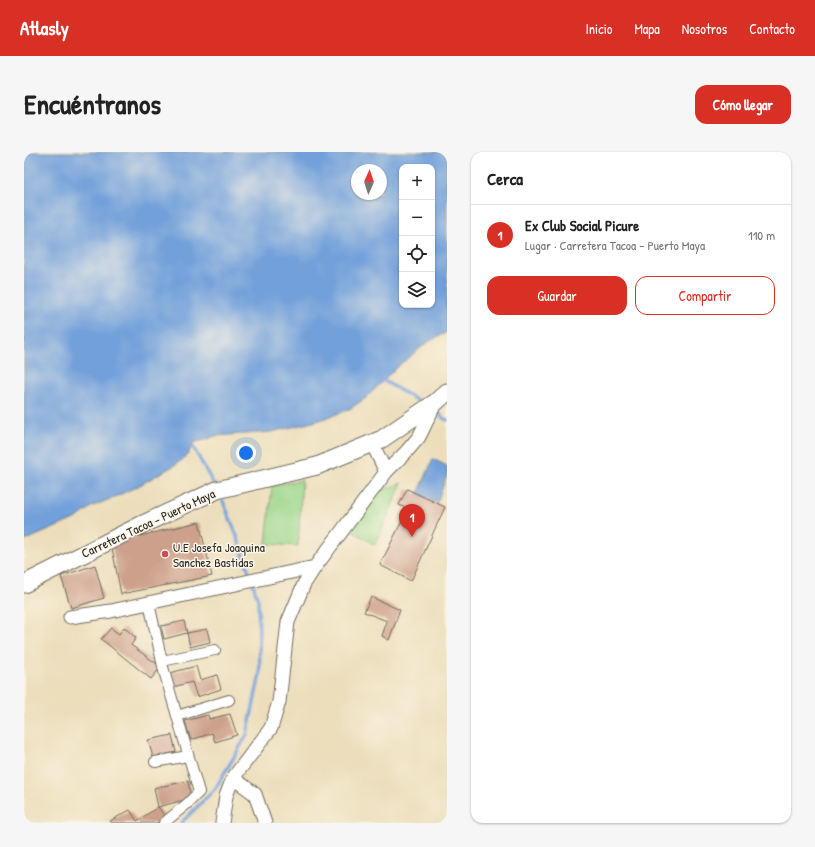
<!DOCTYPE html>
<html lang="es">
<meta charset="utf-8">
<style>
:root{--surface:#fff;--page:#f6f6f6;--text:#222;--muted:#767676;--line:#e0e0e0;--accent:#d93025}
body{margin:0;font-family:"Patrick Hand",sans-serif;background:var(--page);color:var(--text)}
.controls{position:absolute;right:12px;top:12px;display:grid;overflow:hidden;border-radius:8px;box-shadow:0 1px 3px #0004}
.controls button{width:36px;height:36px;display:grid;place-items:center;padding:0;border:0;border-bottom:1px solid var(--line);background:var(--surface);color:var(--text);font:20px sans-serif}
.compass{position:absolute;left:327px;top:12px;width:36px;height:36px;border-radius:50%;background:var(--surface);box-shadow:0 1px 3px #0004;rotate:3deg}
.you{position:absolute;left:222px;top:301px;width:14px;height:14px;margin:-10px;border:3px solid #fff;border-radius:50%;background:#1a73e8;box-shadow:0 0 0 6px #1a73e833}
.badge{display:grid;place-items:center;width:26px;height:26px;border-radius:50%;background:var(--accent);color:#fff;font-size:13px;font-weight:700}
.pin{position:absolute;translate:-50% -33px;filter:drop-shadow(0 1px 2px #0008)}
.pin::after{content:'';position:absolute;top:21px;width:14px;height:12px;background:inherit;clip-path:polygon(0 0,100% 0,50% 100%)}
.list{margin:0;padding:0;list-style:none}
h2{display:flex;justify-content:space-between;align-items:center;height:52px;margin:0;padding:0 16px;font-size:17px}
h2 small{font-size:13px;font-weight:400;color:var(--muted)}
.list li{display:grid;grid-template-columns:26px 1fr auto;gap:12px;align-items:center;box-sizing:border-box;height:60px;padding:0 16px;border-top:1px solid var(--line)}
.list b{display:block;font-size:15px;white-space:nowrap}
.list p{margin:0;font-size:13px;white-space:nowrap;color:var(--muted)}
.list em{font-size:13px;font-style:normal;color:var(--muted)}
.actions{display:flex;gap:8px;padding:12px 16px}
.actions a{flex:1;padding:9px 0;border:1px solid var(--accent);border-radius:12px;text-align:center;font-size:14px;color:var(--accent)}
.actions .main{background:var(--accent);color:#fff}
.icon{flex:none;width:22px;height:22px;fill:none;stroke:currentColor;stroke-width:2;stroke-linecap:round;stroke-linejoin:round}
.map{position:relative;flex:none;width:423px;height:671px;overflow:hidden;border-radius:12px}
header{display:flex;align-items:center;gap:24px;box-sizing:border-box;height:56px;padding:0 20px;background:var(--accent);color:#fff}
header strong{font-size:19px}
nav{display:flex;gap:22px;margin-inline-start:auto;font-size:14px}
.intro{display:flex;align-items:center;justify-content:space-between;box-sizing:border-box;height:96px;padding:0 24px}
h1{margin:0;font-size:28px}
.button{padding:10px 18px;border-radius:12px;background:var(--accent);color:#fff;font-size:14px;font-weight:700}
main{display:flex;gap:24px;padding:0 24px}
aside{flex:1;background:var(--surface);border-radius:12px;box-shadow:0 1px 3px #0004}
.map>svg:first-child{display:block}
.green{fill:#99d68a;stroke:#62805a}
.water{fill:#72a0da;stroke:#4e6682;fill-rule:evenodd}
.lines{fill:none;stroke-linecap:round;stroke-linejoin:round}
.stream{stroke:#72a0da;stroke-width:3.5}
.building{fill:#cda08b}
.pedestrian-casing{stroke:#6f6a5d;stroke-width:12}
.minor-casing{stroke:#6f6a5d;stroke-width:15}
.tertiary-casing{stroke:#6f6a5d;stroke-width:19}
.pedestrian{stroke:#fff;stroke-width:10}
.minor{stroke:#fff;stroke-width:13}
.tertiary{stroke:#fff;stroke-width:17}
.poi-dot{fill:#d1495b;stroke:#fcf5e5;stroke-width:1.5}
.labels{text-anchor:middle;stroke-width:3;stroke-linejoin:round;paint-order:stroke}
.street-label{font-size:13px;fill:#2b2b2b;stroke:#fcf5e5}
.poi-label{font-size:13px;fill:#2b2b2b;stroke:#fcf5e5;text-anchor:start}
</style>
<header>
<strong>Atlasly</strong>
<nav><a>Inicio</a><a>Mapa</a><a>Nosotros</a><a>Contacto</a></nav>
</header>
<div class="intro"><h1>Encuéntranos</h1><a class="button">Cómo llegar</a></div>
<main>
<div class="map">
<svg width="423" height="671" viewBox="0 0 423 671">
<rect width="100%" height="100%" fill="#fcf5e5"/>
<filter id="ink" filterUnits="userSpaceOnUse"><feTurbulence type="fractalNoise" baseFrequency=".025" numOctaves="2"/><feDisplacementMap in="SourceGraphic" scale="8" xChannelSelector="R" yChannelSelector="G"/><feConvolveMatrix kernelMatrix="1 2 1 2 8 2 1 2 1" color-interpolation-filters="sRGB"/></filter>
<filter id="wash" filterUnits="userSpaceOnUse"><feTurbulence type="fractalNoise" baseFrequency=".012" numOctaves="4" result="noise"/><feDisplacementMap in="SourceGraphic" scale="16" xChannelSelector="R" yChannelSelector="G"/><feGaussianBlur stdDeviation="0.9" result="paint"/><feColorMatrix in="noise" values="0 0 0 0 0 0 0 0 0 0 0 0 0 0 0 0 0 1.4 0 .05"/><feComposite in="paint" operator="in"/></filter>
<g filter="url(#wash)">
<rect width="100%" height="100%" fill="#ecdebb"/>
<!-- green -->
<path class="green" d="M278,328L274,394L242,392L248,334Z
M378,331L351,393L326,377L354,339Z"/>
<!-- water -->
<path class="water" d="M0,0H423V180L404,190L374,214L342,246L324,258L293,269L248,280L191,284L181,288L171,290L168,293L164,303L151,313L116,333L91,345L67,355L53,366L0,389ZM378,15H408V153H378ZM333,18H357V42H333Z
M409,307L423,314V323L413,351L394,342Z"/>
<g class="lines">
<!-- stream -->
<path class="stream" d="M360,229L391,247L400,251
M412,258L419,266L423,268
M168,293L190,333
M199,349L214,387L227,426
M157,671L191,637L223,583L236,522L234,448L229,432"/>
</g>
<g id="blocks">
<!-- building -->
<path class="building" d="M383,337L421,355L387,429L356,413L384,357L375,353Z
M175,370L188,424L97,442L87,391Z
M71,413L80,446L47,456L37,424Z
M347,445L376,458L365,488L358,484L363,469L340,460Z
M160,469L163,481L140,487L137,474Z
M100,475L112,486L107,493L137,515L127,527L77,487L87,476L95,482Z
M183,477L186,490L166,495L163,481Z
M172,514L176,528L193,523L197,537L173,545L168,530L149,535L146,521Z
M206,562L213,583L191,590L188,581L167,588L161,569L184,563L185,567Z
M148,583L152,600L129,605L124,588Z
M164,629L167,646L134,655L142,666L134,671H88L86,669L106,658L113,669L134,655L130,636Z"/>
</g>
</g>
<g filter="url(#ink)">
<use href="#blocks" fill-opacity="0" stroke="#6f6a5d" stroke-width="1"/>
<g class="lines">
<!-- pedestrian casing -->
<g class="pedestrian-casing">
<path id="pedestrian" d="M125,451L140,519L175,640L164,651L140,671
M138,509L191,498
M153,564L205,548
M131,610L164,604"/>
</g>
<!-- minor casing -->
<g class="minor-casing">
<path id="minor" d="M348,291L362,320
M46,465L87,459L291,415
M209,626L231,642L241,671
M198,671L202,644L209,626L247,576L255,550L264,470L280,432L291,415L362,320L383,299L395,285L412,250"/>
</g>
<!-- tertiary casing -->
<g class="tertiary-casing">
<path id="tertiary" d="M0,432L117,373L193,338L293,314L358,287L412,250L423,240"/>
</g>
<!-- pedestrian -->
<use href="#pedestrian" class="pedestrian"/>
<!-- minor -->
<use href="#minor" class="minor"/>
<!-- tertiary -->
<use href="#tertiary" class="tertiary"/>
</g>
</g>
<!-- markers -->
<circle class="poi-dot" cx="141" cy="402" r="4"/>
<g class="labels">
<!-- street labels -->
<g class="street-label">
<text transform="translate(124 371) rotate(-25)" y="5">Carretera Tacoa - Puerto Maya</text>
</g>
<!-- poi labels -->
<g class="poi-label">
<text x="149" y="400">U.E Josefa Joaquina<tspan x="149" dy="15">Sanchez Bastidas</tspan></text>
</g>
</g>
</svg>
<div class="controls">
<button>+</button>
<button>−</button>
<button><svg class="icon" aria-label="locate" viewBox="0 0 24 24"><circle cx="12" cy="12" r="6"/><path d="M12 2v4M12 18v4M2 12h4M18 12h4"/></svg></button>
<button><svg class="icon" aria-label="layers" viewBox="0 0 24 24"><path d="M12 4l9 5-9 5-9-5zM3 14l9 5 9-5"/></svg></button>
</div>
<svg class="compass" viewBox="-18 -18 36 36"><path d="M0-13l5 13h-10z" fill="#e53935"/><path d="M0 13l5-13h-10z" fill="#767676"/></svg>
<div class="you"></div>
<div class="pin badge" style="left:388px;top:385px">1</div>
</div>
<aside>
<h2>Cerca<small></small></h2>
<ul class="list">
<li><span class="badge">1</span><div><b>Ex Club Social Picure</b><p>Lugar · Carretera Tacoa - Puerto Maya</p></div><em>110 m</em></li>
</ul>
<div class="actions"><a class="main">Guardar</a><a>Compartir</a></div>
</aside>
</main>
